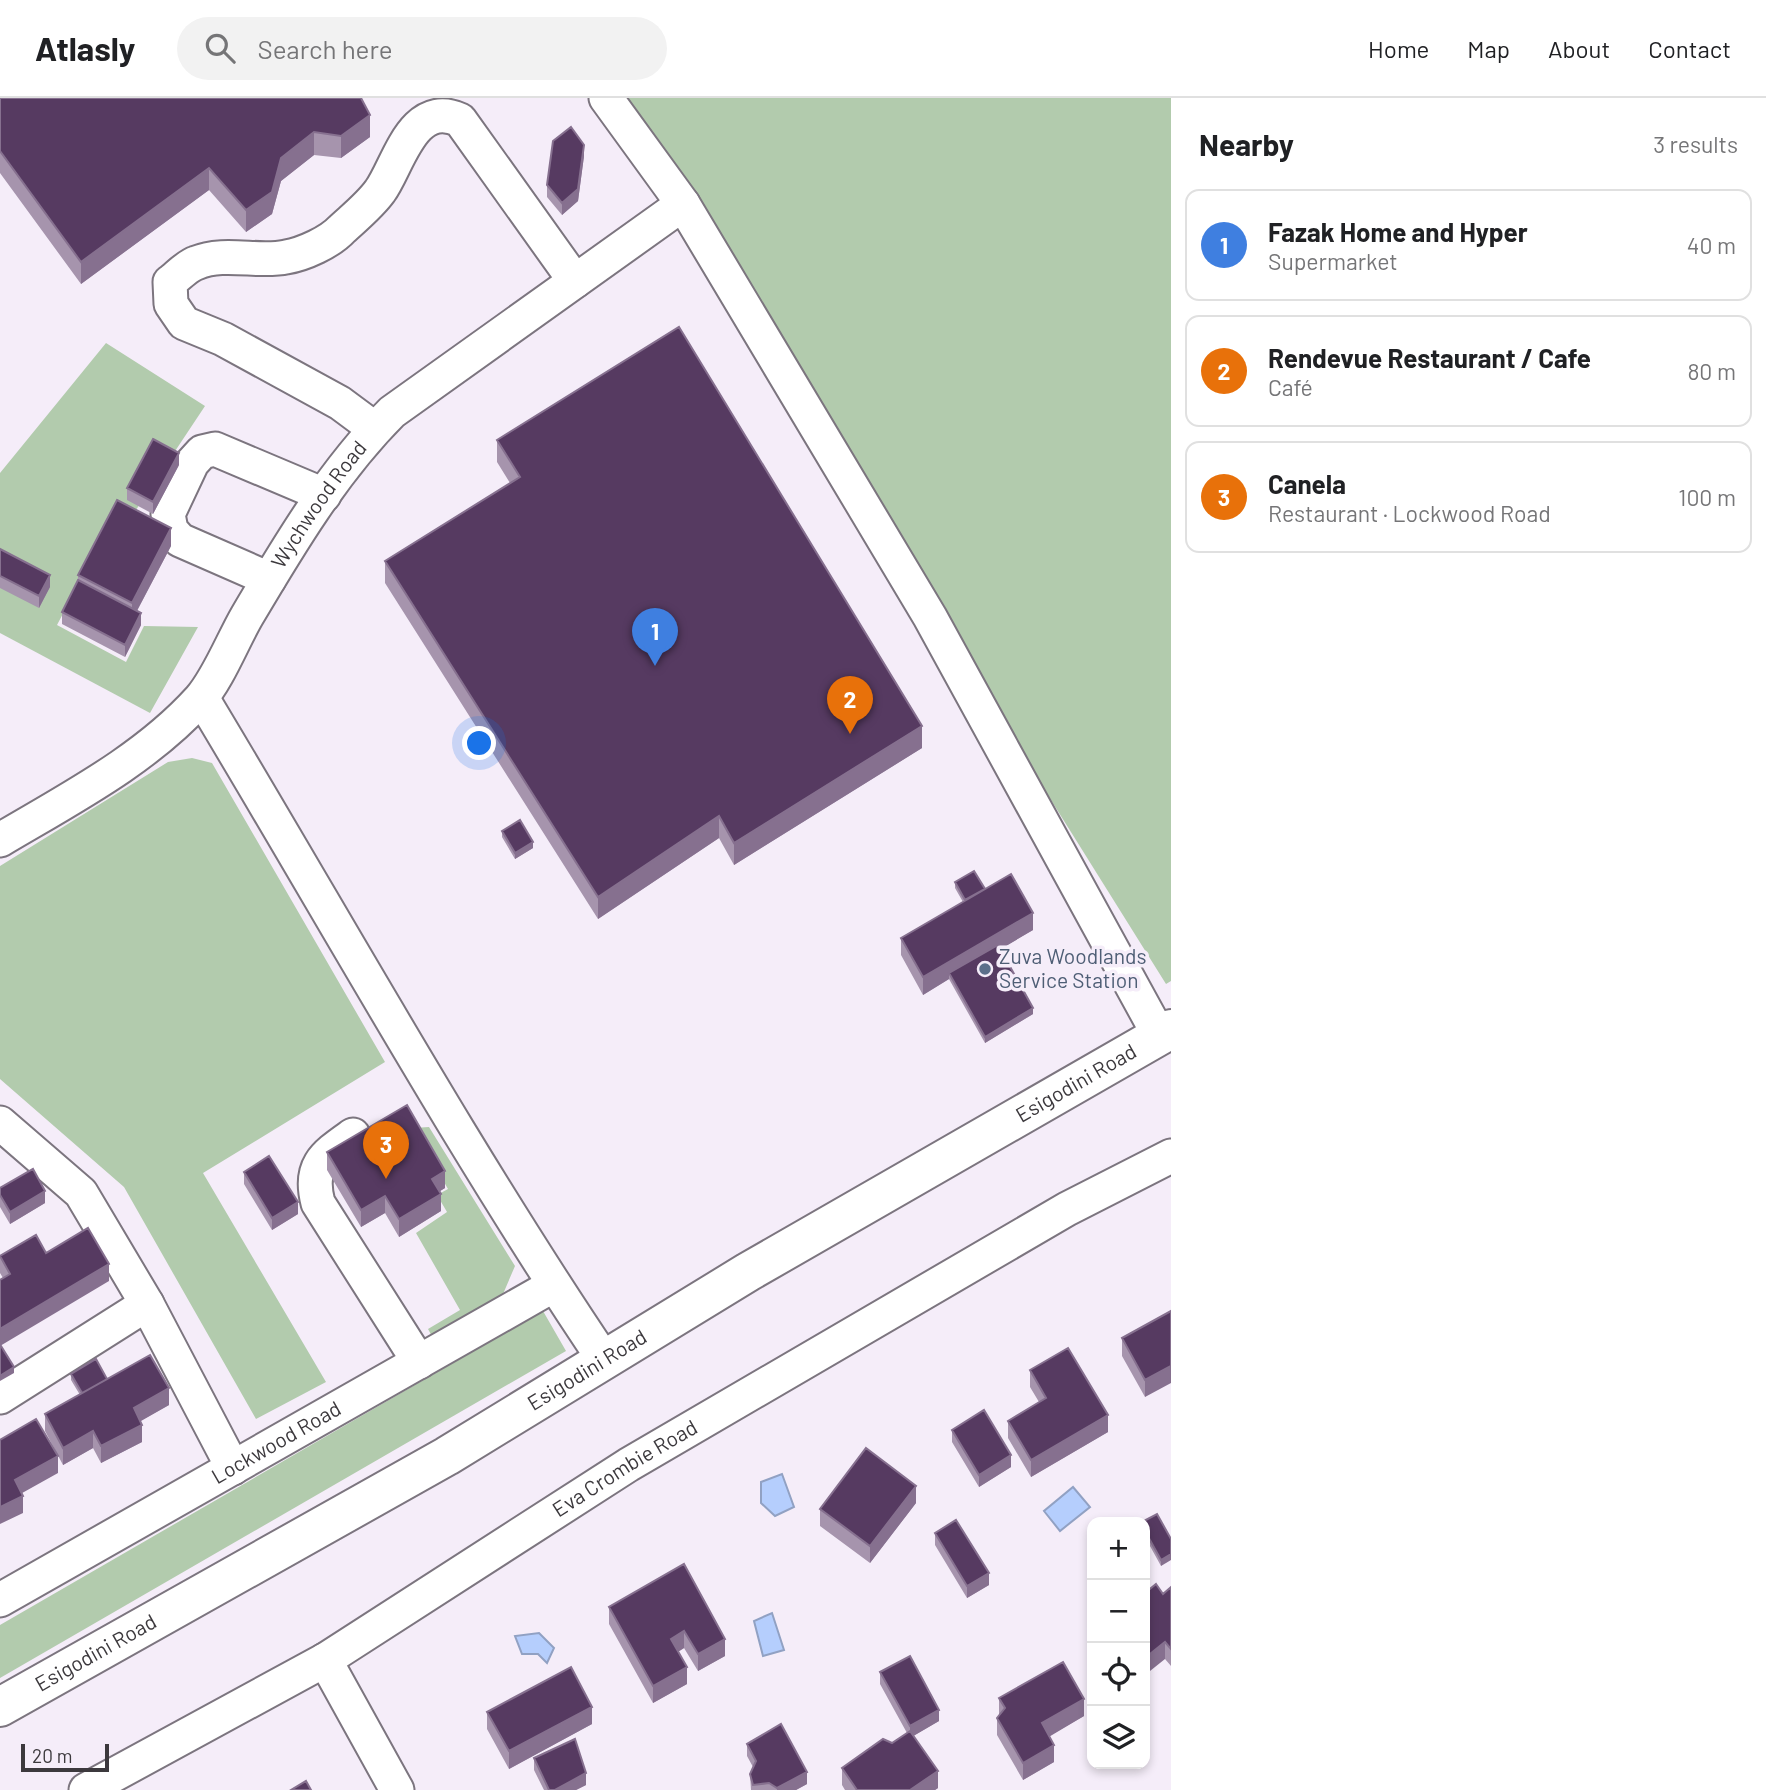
<!DOCTYPE html>
<meta charset="utf-8">
<style>
:root{--surface:#fff;--page:#f2f2f2;--text:#202124;--muted:#757577;--line:#e0e0e0;--accent:#d93025}
body{margin:0;font-family:Barlow,sans-serif;background:var(--page);color:var(--text)}
.controls{position:absolute;right:21px;bottom:21px;display:grid;overflow:hidden;border-radius:14px;box-shadow:0 4px 10px #0003}
.controls button{width:63px;height:63px;display:grid;place-items:center;padding:0;border:0;border-bottom:2px solid var(--line);background:var(--surface);color:var(--text);font:35px sans-serif}
.scale{position:absolute;left:21px;bottom:18px;width:88px;box-sizing:border-box;padding-left:7px;border:4px solid #3c393d;border-top:0;font-size:19px;line-height:24px;white-space:nowrap;color:#3c393d;-webkit-text-stroke:5px #f5edf9;paint-order:stroke}
.you{position:absolute;left:480px;top:646px;width:24px;height:24px;margin:-18px;border:5px solid #fff;border-radius:50%;background:#1a73e8;box-shadow:0 0 0 10px #1a73e833}
.badge{display:grid;place-items:center;width:46px;height:46px;border-radius:50%;background:var(--accent);color:#fff;font-size:23px;font-weight:700}
.pin{position:absolute;translate:-50% -58px;filter:drop-shadow(0 2px 4px #0008)}
.pin::after{content:'';position:absolute;top:37px;width:24px;height:21px;background:inherit;clip-path:polygon(0 0,100% 0,50% 100%)}
.list{margin:0;padding:0;list-style:none}
h2{display:flex;justify-content:space-between;align-items:center;height:91px;margin:0;padding:0 28px;font-size:30px}
h2 small{font-size:23px;font-weight:400;color:var(--muted)}
.list li{display:grid;grid-template-columns:46px 1fr auto;gap:21px;align-items:center;box-sizing:border-box;height:112px;margin:0 14px 14px;padding:0 14px;border:2px solid var(--line);border-radius:14px}
.list b{display:block;font-size:26px;white-space:nowrap}
.list p{margin:0;font-size:23px;white-space:nowrap;color:var(--muted)}
.list em{font-size:23px;font-style:normal;color:var(--muted)}
.icon{flex:none;width:38px;height:38px;fill:none;stroke:currentColor;stroke-width:2;stroke-linecap:round;stroke-linejoin:round}
.map{position:relative;flex:none;width:1171px;height:1692px;overflow:hidden}
header{display:flex;align-items:center;gap:42px;box-sizing:border-box;height:98px;padding:0 35px;background:var(--surface);border-bottom:2px solid var(--line)}
header strong{font-size:33px}
nav{display:flex;gap:38px;margin-inline-start:auto;font-size:24px}
.search{width:490px;height:63px;background:var(--page);display:flex;align-items:center;gap:18px;box-sizing:border-box;padding:0 24px;border-radius:38px;color:var(--muted);font-size:26px}
main{display:flex}
aside{flex:1;background:var(--surface)}
.map>svg:first-child{display:block}
.green{fill:#b2cbad}
.water{fill:#b5cefd;stroke:#91a1c3;stroke-width:2}
.lines{fill:none;stroke-linecap:round;stroke-linejoin:round}
.minor-casing{stroke:#7c757f;stroke-width:37}
.major-casing{stroke:#7c757f;stroke-width:42}
.minor{stroke:#fff;stroke-width:33}
.major{stroke:#fff;stroke-width:38}
.wall{fill:#a694ad}
.shaded-wall{fill:#86708f}
.building{fill:#563a61;stroke:#86708f;stroke-width:2}
.service-dot{fill:#5c6f8a;stroke:#f5edf9;stroke-width:2.5}
.labels{text-anchor:middle;stroke-width:7;stroke-linejoin:round;paint-order:stroke}
.street-label{font-size:21px;fill:#3c393d;stroke:#f5edf9}
.service-label{font-size:21px;fill:#4e5e75;stroke:#f5edf9;text-anchor:start}
</style>
<header>
<strong>Atlasly</strong>
<div class="search"><svg class="icon" aria-label="search" viewBox="0 0 24 24"><circle cx="10" cy="10" r="6"/><path d="M15 15l6 6"/></svg>Search here</div>
<nav><a>Home</a><a>Map</a><a>About</a><a>Contact</a></nav>
</header>
<main>
<div class="map">
<svg width="1171" height="1692" viewBox="0 0 1171 1692">
<rect width="100%" height="100%" fill="#f5edf9"/>
<!-- green -->
<path class="green" d="M612,0H1171V883L1166,886Z
M106,245L205,308L130,421L116,415L57,527L126,564L144,528L198,529L150,615L0,535V375Z
M192,660L212,665L385,964L203,1075L326,1284L256,1321L124,1089L0,981V768L168,664Z
M429,1029L515,1168L500,1203L434,1242L428,1231L460,1212L416,1135L447,1114L437,1097L448,1091L413,1030Z
M543,1213L566,1253L0,1580V1527Z"/>
<!-- water -->
<path class="water" d="M782,1376L794,1409L775,1418L761,1405V1384Z
M1073,1389L1090,1409L1060,1433L1044,1413Z
M772,1515L784,1552L763,1558L754,1523Z
M539,1535L554,1550L547,1565L538,1556H522L515,1538Z"/>
<g class="lines">
<!-- minor casing -->
<g class="minor-casing">
<g id="minor">
<path d="M606,0L683,106L930,519L1159,937"/>
<path d="M375,331L340,305L223,241L184,225L171,206L170,184C178,178 187,168 196,165C224,153 259,165 286,159C304,156 330,144 342,131C355,119 370,107 380,93C398,69 412,0 460,22L575,183"/>
<path d="M269,481L180,442L171,432L168,416L192,365L202,354L215,351L324,397"/>
<path d="M202,600C335,821 460,1048 605,1263"/>
<path id="s1" d="M0,742C69,701 145,662 200,601C218,581 233,542 247,518C289,447 333,373 392,314L683,106"/>
<path d="M0,1025L81,1095L147,1206L233,1370"/>
<path d="M353,1037C325,1057 308,1067 318,1105L419,1264"/>
<path d="M0,1299L147,1206"/>
<path id="s2" d="M0,1502L554,1187"/>
<path d="M325,1562L397,1692"/>
<path id="s3" d="M86,1692L325,1562L628,1367L1067,1111L1171,1058"/>
</g>
</g>
<!-- major casing -->
<g class="major-casing">
<g id="major">
<path id="s4" d="M0,1609L447,1358L748,1174L1171,931"/>
</g>
</g>
<!-- minor -->
<use href="#minor" class="minor"/>
<!-- major -->
<use href="#major" class="major"/>
</g>
<!-- wall -->
<path class="wall" d="M0,0L370,39L341,60L314,57L281,83L272,116L246,134L209,92L81,186L0,75Z
M584,58L578,103L562,117L547,99V87Z
M497,342L922,650L734,767L719,740L598,821L385,485V463L510,385L497,364Z
M179,367L153,416L127,402V390Z
M171,448L137,513L141,527L125,559L62,526V514L78,482V477Z
M0,451L50,489L39,510L0,490Z
M502,733L533,750L515,761L502,739Z
M955,784L985,791L1033,832L1000,851L1033,916L985,945L949,881L923,897L901,857V840L963,804L955,790Z
M327,1054L445,1090L440,1093L441,1113L399,1139L385,1115L361,1129L327,1072Z
M244,1074L298,1116L272,1132L244,1086Z
M0,1090L45,1105L10,1126L0,1109Z
M46,1155L109,1183L3,1180L0,1175V1158Z
M1171,1213L1145,1299L1122,1258V1240Z
M1030,1272L1108,1334L1031,1379L1008,1340V1323L1039,1304L1030,1289Z
M71,1276L107,1281L169,1307L140,1323L142,1344L101,1365L93,1350L63,1367L45,1333V1316L80,1297L71,1282Z
M952,1332L1011,1369L979,1389L952,1344Z
M916,1405L870,1465L820,1428V1411Z
M1145,1424L1171,1441L1161,1468L1145,1439Z
M935,1435L989,1487L967,1500L935,1447Z
M684,1466L725,1558L698,1573L684,1550L678,1554L687,1586L653,1605L609,1526V1509Z
M1171,1489V1568L1165,1561L1163,1496Z
M880,1574L939,1623L913,1638L938,1690L935,1692H845L842,1687V1670L892,1645L907,1635L880,1586Z
M999,1600L1084,1618L1049,1638L1054,1664L1023,1682L997,1637V1620L999,1617Z
M487,1614L592,1626L509,1671L487,1631Z
M747,1646L807,1686L796,1692H751L750,1676L753,1669L747,1658Z
M534,1660L586,1687L576,1692H544L534,1672Z"/>
<!-- shaded-wall -->
<path class="shaded-wall" d="M370,17V39L341,60V38Z
M314,34V57L281,83L272,116L246,134V112L281,60Z
M584,47V58L578,103L562,117V105Z
M209,70V92L81,186V164Z
M179,355V367L153,416V404Z
M171,430V448L132,522V505Z
M50,477V489L39,510V498Z
M141,515V527L125,559V547Z
M922,628V650L734,767V745Z
M719,718V740L598,821V799Z
M533,744V750L515,761V755Z
M1033,815V832L952,880L949,875V881L923,897V879Z
M1033,910V916L985,945V939Z
M445,1073V1090L432,1098V1081Z
M45,1093V1105L10,1126V1114Z
M441,1096V1113L399,1139V1121Z
M385,1098V1115L361,1129V1112Z
M298,1104V1116L272,1132V1120Z
M109,1166V1183L0,1248V1231Z
M1171,1268V1285L1145,1299V1282Z
M14,1269V1275L0,1283V1278Z
M169,1290V1307L134,1327V1310Z
M1108,1317V1334L1031,1379V1362Z
M142,1327V1344L101,1365V1348Z
M93,1333V1350L63,1367V1350Z
M1011,1357V1369L979,1389V1377Z
M58,1358V1375L15,1399V1382Z
M916,1388V1405L870,1465V1448Z
M23,1398V1415L0,1426V1409Z
M1171,1456V1462L1161,1468V1462Z
M989,1475V1487L967,1500V1488Z
M684,1533V1550L671,1558V1541Z
M725,1541V1558L698,1573V1556Z
M1165,1544V1561L1145,1577V1560Z
M687,1569V1586L653,1605V1588Z
M1084,1601V1618L1042,1643V1625Z
M592,1609V1626L509,1671V1653Z
M939,1612V1623L910,1640V1628Z
M1054,1647V1664L1023,1682V1665Z
M938,1673V1690L935,1692H910Z
M807,1674V1686L796,1692H777V1690Z
M586,1675V1687L576,1692H555Z"/>
<!-- building -->
<path class="building" d="M0,0H361L370,17L341,38L314,34L281,60L272,94L246,112L209,70L81,164L0,53Z
M571,29L584,47L578,91L562,105L547,87L553,43Z
M679,229L922,628L734,745L719,718L598,799L385,463L520,379L497,342Z
M153,341L179,355L153,404L127,390Z
M117,402L171,430L132,505L78,477Z
M0,451L50,477L39,498L0,478Z
M78,482L141,515L125,547L62,514Z
M520,722L533,744L515,755L502,733Z
M974,773L985,791L965,802L955,784Z
M1011,776L1033,815L923,879L901,840Z
M998,847L1033,910L985,939L949,875Z
M407,1007L445,1073L432,1081L441,1096L399,1121L385,1098L361,1112L327,1054Z
M269,1058L298,1104L272,1120L244,1074Z
M33,1071L45,1093L10,1114L0,1097V1090Z
M88,1130L109,1166L0,1231V1182L10,1176L0,1158L36,1137L46,1155Z
M1171,1213V1268L1145,1282L1122,1240Z
M0,1248H1L14,1269L0,1278Z
M1068,1250L1108,1317L1031,1362L1008,1323L1046,1300L1030,1272Z
M150,1257L169,1290L134,1310L142,1327L101,1348L93,1333L63,1350L45,1316Z
M96,1261L107,1281L82,1295L71,1276Z
M984,1312L1011,1357L979,1377L952,1332Z
M36,1321L58,1358L15,1382L23,1398L0,1409V1342Z
M866,1350L916,1388L870,1448L820,1411Z
M1157,1416L1171,1441V1456L1161,1462L1145,1433V1424H1142Z
M956,1422L989,1475L967,1488L935,1435Z
M684,1466L725,1541L698,1556L684,1533L671,1541L687,1569L653,1588L609,1509Z
M1156,1486L1163,1496L1171,1489V1551L1165,1544L1145,1560V1495Z
M910,1558L939,1612L910,1628L880,1574Z
M1063,1564L1084,1601L1042,1625L1054,1647L1023,1665L997,1620L1005,1610L999,1600Z
M571,1569L592,1609L509,1653L487,1614Z
M781,1626L807,1674L777,1690L769,1685L753,1687L750,1676L756,1663L747,1646Z
M910,1633L938,1673L910,1692H857L842,1670L883,1641L892,1645Z
M575,1641L586,1675L555,1692H549L534,1660Z
M306,1683L311,1692H291Z"/>
<!-- markers -->
<circle class="service-dot" cx="985" cy="871" r="7"/>
<g class="labels">
<!-- street labels -->
<g class="street-label">
<text dy="7" stroke="none"><textPath href="#s1" startOffset="474">Wychwood Road</textPath></text>
<text dy="7" stroke="none"><textPath href="#s4" startOffset="1244">Esigodini Road</textPath></text>
<text dy="7" stroke="none"><textPath href="#s4" startOffset="677">Esigodini Road</textPath></text>
<text dy="7" stroke="none"><textPath href="#s2" startOffset="318">Lockwood Road</textPath></text>
<text dy="7" stroke="none"><textPath href="#s3" startOffset="628">Eva Crombie Road</textPath></text>
<text dy="7" stroke="none"><textPath href="#s4" startOffset="110">Esigodini Road</textPath></text>
</g>
<!-- service labels -->
<g class="service-label">
<text x="999" y="866">Zuva Woodlands<tspan x="999" dy="24">Service Station</tspan></text>
</g>
</g>
</svg>
<div class="controls">
<button>+</button>
<button>−</button>
<button><svg class="icon" aria-label="locate" viewBox="0 0 24 24"><circle cx="12" cy="12" r="6"/><path d="M12 2v4M12 18v4M2 12h4M18 12h4"/></svg></button>
<button><svg class="icon" aria-label="layers" viewBox="0 0 24 24"><path d="M12 4l9 5-9 5-9-5zM3 14l9 5 9-5"/></svg></button>
</div>
<div class="scale">20 m</div>
<div class="you"></div>
<div class="pin badge" style="left:655px;top:568px;background:#3f7fe0">1</div>
<div class="pin badge" style="left:850px;top:636px;background:#e8710a">2</div>
<div class="pin badge" style="left:386px;top:1081px;background:#e8710a">3</div>
</div>
<aside>
<h2>Nearby<small>3 results</small></h2>
<ul class="list">
<li><span class="badge" style="background:#3f7fe0">1</span><div><b>Fazak Home and Hyper</b><p>Supermarket</p></div><em>40 m</em></li>
<li><span class="badge" style="background:#e8710a">2</span><div><b>Rendevue Restaurant / Cafe</b><p>Café</p></div><em>80 m</em></li>
<li><span class="badge" style="background:#e8710a">3</span><div><b>Canela</b><p>Restaurant · Lockwood Road</p></div><em>100 m</em></li>
</ul>
</aside>
</main>
